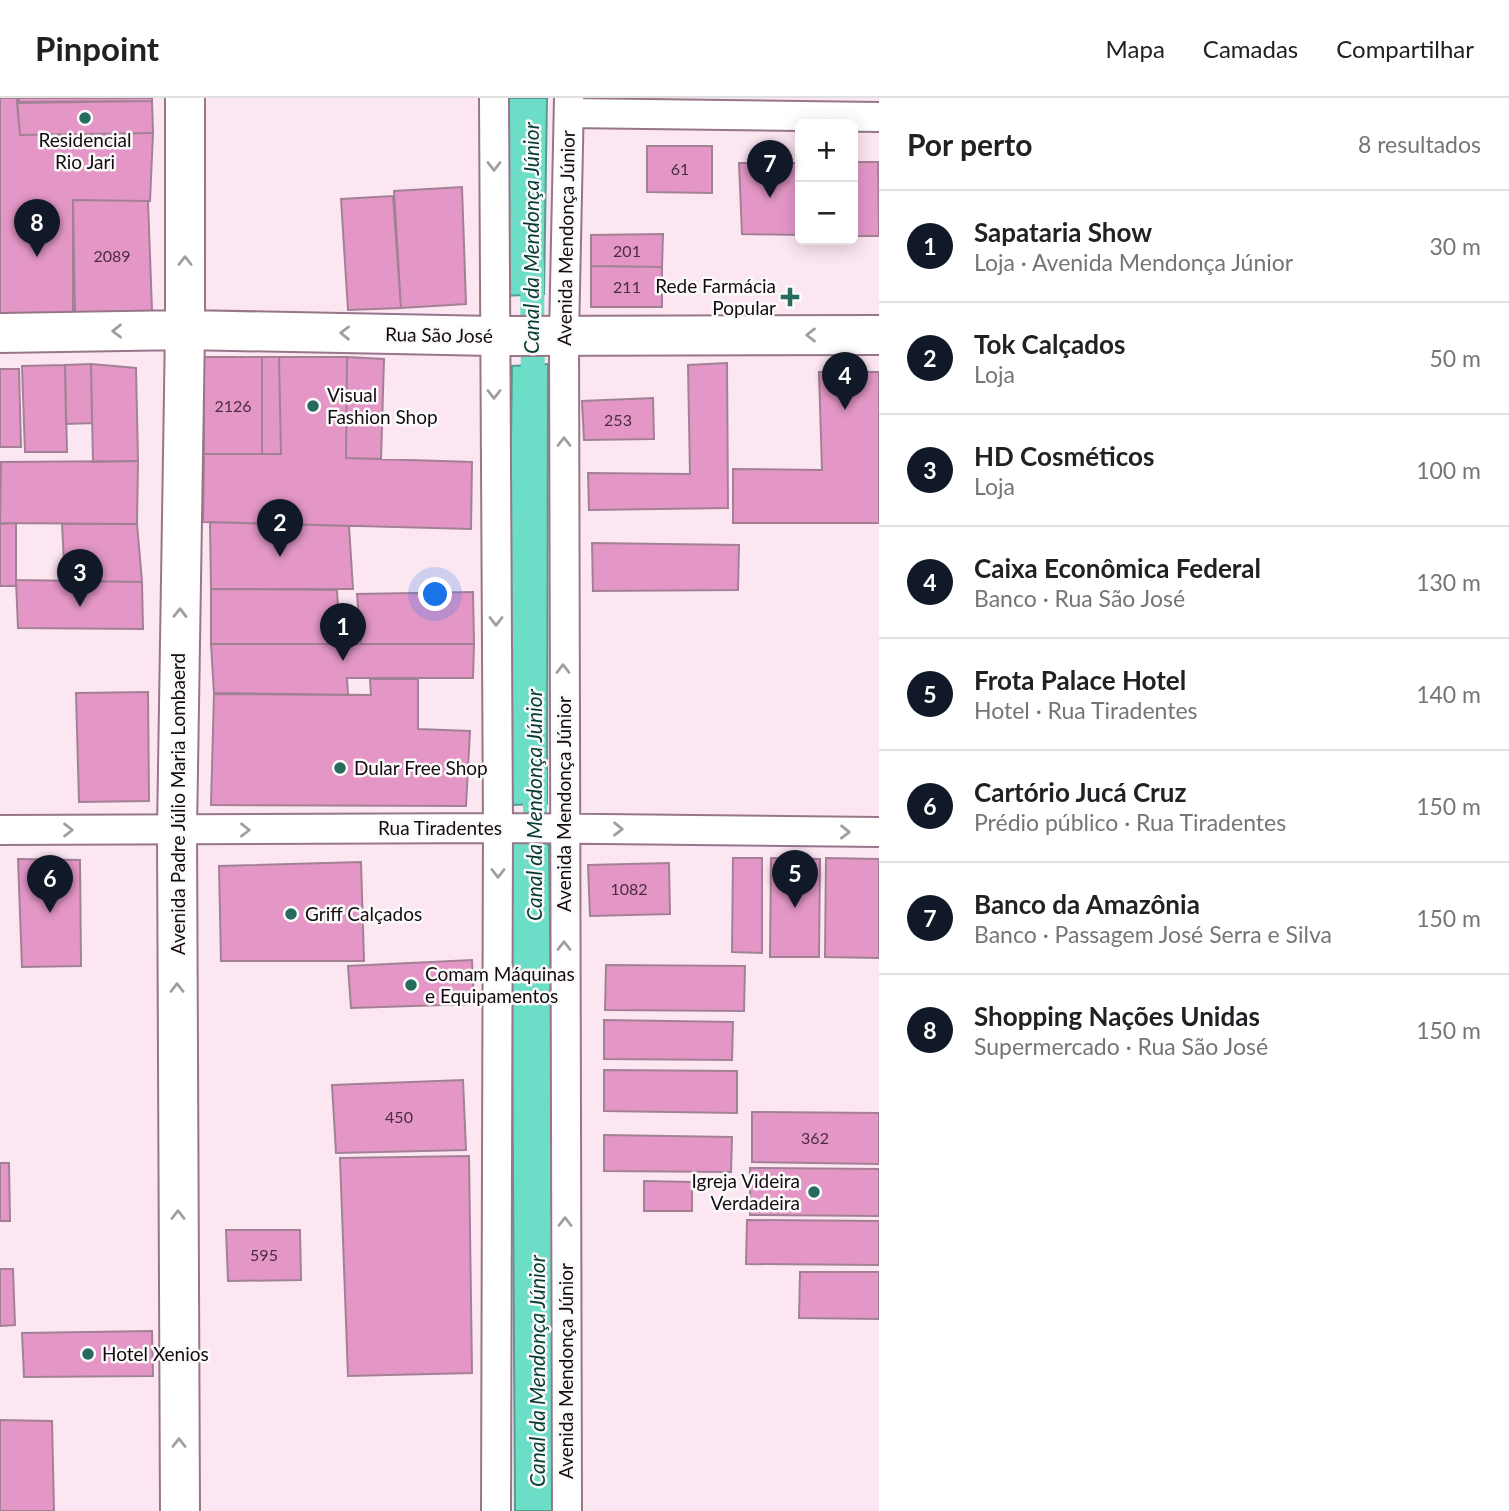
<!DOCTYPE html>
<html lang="pt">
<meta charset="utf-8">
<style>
:root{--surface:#fff;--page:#f2f2f2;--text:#202124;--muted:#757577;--line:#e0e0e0;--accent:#111827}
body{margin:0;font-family:Lato,sans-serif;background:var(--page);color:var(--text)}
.controls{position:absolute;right:21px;top:21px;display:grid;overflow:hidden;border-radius:10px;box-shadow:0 4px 18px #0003}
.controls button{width:63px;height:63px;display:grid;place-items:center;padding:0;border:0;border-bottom:2px solid var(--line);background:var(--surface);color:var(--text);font:35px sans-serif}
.you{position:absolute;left:436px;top:497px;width:24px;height:24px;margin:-18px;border:5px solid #fff;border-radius:50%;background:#1a73e8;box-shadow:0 0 0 10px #1a73e833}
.badge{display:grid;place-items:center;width:46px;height:46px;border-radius:50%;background:var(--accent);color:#fff;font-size:23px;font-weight:700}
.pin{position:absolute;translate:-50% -58px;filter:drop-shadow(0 2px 4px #0008)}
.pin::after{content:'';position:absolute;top:37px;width:24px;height:21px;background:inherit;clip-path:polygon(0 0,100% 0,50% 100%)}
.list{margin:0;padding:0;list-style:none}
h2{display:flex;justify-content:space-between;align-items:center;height:91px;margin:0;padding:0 28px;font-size:30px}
h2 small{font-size:23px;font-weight:400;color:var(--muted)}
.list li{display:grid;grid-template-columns:46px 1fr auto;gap:21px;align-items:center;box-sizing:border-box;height:112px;padding:0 28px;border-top:2px solid var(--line)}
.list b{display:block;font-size:26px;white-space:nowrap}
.list p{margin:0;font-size:23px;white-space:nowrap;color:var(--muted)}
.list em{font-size:23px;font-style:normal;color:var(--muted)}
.map{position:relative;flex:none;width:879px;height:1413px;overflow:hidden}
header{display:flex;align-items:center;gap:42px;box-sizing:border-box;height:98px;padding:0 35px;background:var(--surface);border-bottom:2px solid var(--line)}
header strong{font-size:33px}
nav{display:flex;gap:38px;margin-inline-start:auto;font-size:24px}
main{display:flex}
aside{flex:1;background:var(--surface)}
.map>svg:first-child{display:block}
.water{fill:#6cddc7;stroke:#529e90;stroke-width:2}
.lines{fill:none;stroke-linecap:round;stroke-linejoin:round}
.canal{stroke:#6cddc7;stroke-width:24}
.building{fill:#e497c7;stroke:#a28195;stroke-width:2}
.street-casing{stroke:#977689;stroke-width:32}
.secondary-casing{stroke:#977689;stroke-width:42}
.street{stroke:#fff;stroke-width:28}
.secondary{stroke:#fff;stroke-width:38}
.oneway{stroke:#a19da0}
.poi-dot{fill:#266b5e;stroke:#fafafa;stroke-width:2.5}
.labels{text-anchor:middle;stroke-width:5;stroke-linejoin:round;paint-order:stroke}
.number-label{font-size:16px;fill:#492d3e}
.poi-label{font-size:19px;fill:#150a11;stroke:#fafafa;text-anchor:start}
.street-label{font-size:19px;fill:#150a11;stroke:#fafafa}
.water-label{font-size:21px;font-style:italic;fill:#033a31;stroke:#fafafa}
</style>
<header>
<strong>Pinpoint</strong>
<nav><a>Mapa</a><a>Camadas</a><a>Compartilhar</a></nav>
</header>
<main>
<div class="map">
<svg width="879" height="1413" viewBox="0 0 879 1413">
<rect width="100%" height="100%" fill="#fce6f2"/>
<!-- water -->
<path class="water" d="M507,0H547L544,196L504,198Z
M548,266L547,706L506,707L512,268Z
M511,744L549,747L556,1342L560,1413H515Z"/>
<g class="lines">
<!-- canal -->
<path class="canal" d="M532,164L533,299
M535,675V779"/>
</g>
<!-- building -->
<path class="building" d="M0,0H17L20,37L153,35L150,103L73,102L75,216H0Z
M19,0H152V3L19,4Z
M152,3L153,35L20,37L17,5Z
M647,48H712V95L647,94Z
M853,64H878L879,138H853Z
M739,65H800V137L742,136Z
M462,89L466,206L401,210L394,93Z
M393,98L401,210L348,212L341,101Z
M73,102L148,103L152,213L73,216Z
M663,136L662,169L591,168V137Z
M591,168L662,169V209H591Z
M204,259H262V356H204Z
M262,259H279L281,356H262Z
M279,259H347L346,360L472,364L471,431L203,424L204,356H281Z
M347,259L384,261L381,361L346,360Z
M727,265L728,410L589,412L588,375L690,376L688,267Z
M91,266L92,325L66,326L65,267Z
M91,266L136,270L138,363L93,364Z
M65,267L67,354H25L22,268Z
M0,271H19L21,349H0Z
M819,274H879V425H733V371L822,372Z
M653,300L654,341L584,342L582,303Z
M138,363L137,426L0,425L1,364Z
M210,424L349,428L353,491H211Z
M16,425V488H0V426Z
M62,426H137L142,484L65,483Z
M592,445L739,447L738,492L593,493Z
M16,482L142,484L143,531L18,530Z
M211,491L337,492L340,546H211Z
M473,494L474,546H361L357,496Z
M211,546H474L473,580H347L348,597L214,596Z
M370,581H418V631L470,633L466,708L211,707L214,595L371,597Z
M148,594L149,703L79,704L76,595Z
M733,760H762V855L732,854Z
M771,760L820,761L819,859H770Z
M826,760L879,761V860L825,859Z
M18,761L80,762L81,868L22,869Z
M361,764L364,863H221L219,768Z
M669,765L670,816L590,818L588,767Z
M472,862L474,906L351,910L348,868Z
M606,867L745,868L744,913L605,912Z
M604,922L733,924L732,962L604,961Z
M604,972L737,973V1015L604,1013Z
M463,982L466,1052L336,1055L332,987Z
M752,1014L879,1015V1066L752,1064Z
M604,1037L732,1039L731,1074L604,1073Z
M469,1058L472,1275L348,1278L340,1060Z
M0,1065H9L10,1123H0Z
M750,1070L879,1071V1118L750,1117Z
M644,1083L692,1084V1113H644Z
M747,1122L879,1123V1167L746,1166Z
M226,1132H300L301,1182L228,1183Z
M0,1171H13L15,1227L0,1228Z
M800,1174H879V1221L799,1220Z
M152,1233L153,1278L24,1279L22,1235Z
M0,1322L52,1323L54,1413H0Z"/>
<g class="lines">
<!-- street casing -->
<g class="street-casing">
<path id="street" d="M494,0L498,730L496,1413
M569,15L879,19
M0,732L510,730L879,734
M567,1413L564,238L569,0"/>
</g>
<!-- secondary casing -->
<g class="secondary-casing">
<path id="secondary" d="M0,235L185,232L494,238L879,237
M180,1413L177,733L185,232V0"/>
</g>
<!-- street -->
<use href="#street" class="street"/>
<!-- secondary -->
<use href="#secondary" class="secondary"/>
</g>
<!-- one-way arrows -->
<defs><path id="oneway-chevron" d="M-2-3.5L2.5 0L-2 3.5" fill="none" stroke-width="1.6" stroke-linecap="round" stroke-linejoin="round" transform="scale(1.75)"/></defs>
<g class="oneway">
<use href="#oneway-chevron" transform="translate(494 68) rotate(90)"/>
<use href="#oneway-chevron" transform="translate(185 163) rotate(-90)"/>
<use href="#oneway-chevron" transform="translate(117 233) rotate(179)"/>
<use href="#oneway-chevron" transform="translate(345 235) rotate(-179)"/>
<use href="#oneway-chevron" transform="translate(811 237) rotate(180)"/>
<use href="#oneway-chevron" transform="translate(494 296) rotate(90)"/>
<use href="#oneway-chevron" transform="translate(564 344) rotate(-90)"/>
<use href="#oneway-chevron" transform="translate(180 515) rotate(-89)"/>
<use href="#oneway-chevron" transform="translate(496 523) rotate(90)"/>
<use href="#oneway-chevron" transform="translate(563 571) rotate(-90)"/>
<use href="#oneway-chevron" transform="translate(618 731) rotate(1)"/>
<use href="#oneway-chevron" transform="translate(68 732)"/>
<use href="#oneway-chevron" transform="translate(245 732)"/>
<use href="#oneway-chevron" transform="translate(845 734) rotate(1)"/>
<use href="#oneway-chevron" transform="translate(498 775) rotate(90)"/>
<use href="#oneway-chevron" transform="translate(564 848) rotate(-90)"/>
<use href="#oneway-chevron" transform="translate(177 890) rotate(-90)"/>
<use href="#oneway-chevron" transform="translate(178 1117) rotate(-90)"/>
<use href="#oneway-chevron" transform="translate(565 1124) rotate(-90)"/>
<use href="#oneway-chevron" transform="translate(179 1345) rotate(-90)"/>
</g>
<!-- markers -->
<g class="poi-dot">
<circle cx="85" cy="20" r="7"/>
<path d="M786.5 188.5h7v7h7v7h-7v7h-7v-7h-7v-7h7z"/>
<circle cx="313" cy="308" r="7"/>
<circle cx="340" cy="670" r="7"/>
<circle cx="291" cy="816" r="7"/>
<circle cx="411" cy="887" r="7"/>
<circle cx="814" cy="1094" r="7"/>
<circle cx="88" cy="1256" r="7"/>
</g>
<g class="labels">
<!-- number labels -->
<g class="number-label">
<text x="680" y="77">61</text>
<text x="627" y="159">201</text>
<text x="112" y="164">2089</text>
<text x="627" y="195">211</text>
<text x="233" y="314">2126</text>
<text x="618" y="328">253</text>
<text x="629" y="797">1082</text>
<text x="399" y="1025">450</text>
<text x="815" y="1046">362</text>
<text x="264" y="1163">595</text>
</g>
<!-- poi labels -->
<g class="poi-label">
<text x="85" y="49" text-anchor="middle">Residencial<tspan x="85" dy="22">Rio Jari</tspan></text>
<text x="776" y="195" text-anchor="end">Rede Farmácia<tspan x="776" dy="22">Popular</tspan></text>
<text x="327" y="304">Visual<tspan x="327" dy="22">Fashion Shop</tspan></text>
<text x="354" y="677">Dular Free Shop</text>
<text x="305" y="823">Griff Calçados</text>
<text x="425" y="883">Comam Máquinas<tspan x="425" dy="22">e Equipamentos</tspan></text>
<text x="800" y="1090" text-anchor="end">Igreja Videira<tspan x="800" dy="22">Verdadeira</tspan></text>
<text x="102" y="1263">Hotel Xenios</text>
</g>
<!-- street labels -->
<g class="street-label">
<text transform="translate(566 140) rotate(-89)" y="7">Avenida Mendonça Júnior</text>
<text transform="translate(439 237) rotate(1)" y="7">Rua São José</text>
<text transform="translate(178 706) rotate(-90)" y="7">Avenida Padre Júlio Maria Lombaerd</text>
<text transform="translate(564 706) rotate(-90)" y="7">Avenida Mendonça Júnior</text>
<text x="440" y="737">Rua Tiradentes</text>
<text transform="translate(566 1273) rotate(-90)" y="7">Avenida Mendonça Júnior</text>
</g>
<!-- water labels -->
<g class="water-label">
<text transform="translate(532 140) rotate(-90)" y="7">Canal da Mendonça Júnior</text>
<text transform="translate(535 707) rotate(-90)" y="7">Canal da Mendonça Júnior</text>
<text transform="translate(538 1273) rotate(-90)" y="7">Canal da Mendonça Júnior</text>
</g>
</g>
</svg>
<div class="controls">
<button>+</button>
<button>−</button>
</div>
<div class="you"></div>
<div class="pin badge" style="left:343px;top:563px">1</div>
<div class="pin badge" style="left:280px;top:459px">2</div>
<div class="pin badge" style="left:80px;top:509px">3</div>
<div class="pin badge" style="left:845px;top:312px">4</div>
<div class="pin badge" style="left:795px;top:810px">5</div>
<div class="pin badge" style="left:50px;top:815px">6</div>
<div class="pin badge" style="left:770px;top:100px">7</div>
<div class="pin badge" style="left:37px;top:159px">8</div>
</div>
<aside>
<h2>Por perto<small>8 resultados</small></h2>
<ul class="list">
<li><span class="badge">1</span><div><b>Sapataria Show</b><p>Loja · Avenida Mendonça Júnior</p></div><em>30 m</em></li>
<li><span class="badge">2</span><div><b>Tok Calçados</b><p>Loja</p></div><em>50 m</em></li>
<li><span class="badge">3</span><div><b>HD Cosméticos</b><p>Loja</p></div><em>100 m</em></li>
<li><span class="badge">4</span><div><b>Caixa Econômica Federal</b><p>Banco · Rua São José</p></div><em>130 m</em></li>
<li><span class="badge">5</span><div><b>Frota Palace Hotel</b><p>Hotel · Rua Tiradentes</p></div><em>140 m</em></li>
<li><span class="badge">6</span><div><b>Cartório Jucá Cruz</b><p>Prédio público · Rua Tiradentes</p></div><em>150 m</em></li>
<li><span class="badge">7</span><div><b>Banco da Amazônia</b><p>Banco · Passagem José Serra e Silva</p></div><em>150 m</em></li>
<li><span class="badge">8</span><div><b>Shopping Nações Unidas</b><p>Supermercado · Rua São José</p></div><em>150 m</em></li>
</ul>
</aside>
</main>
